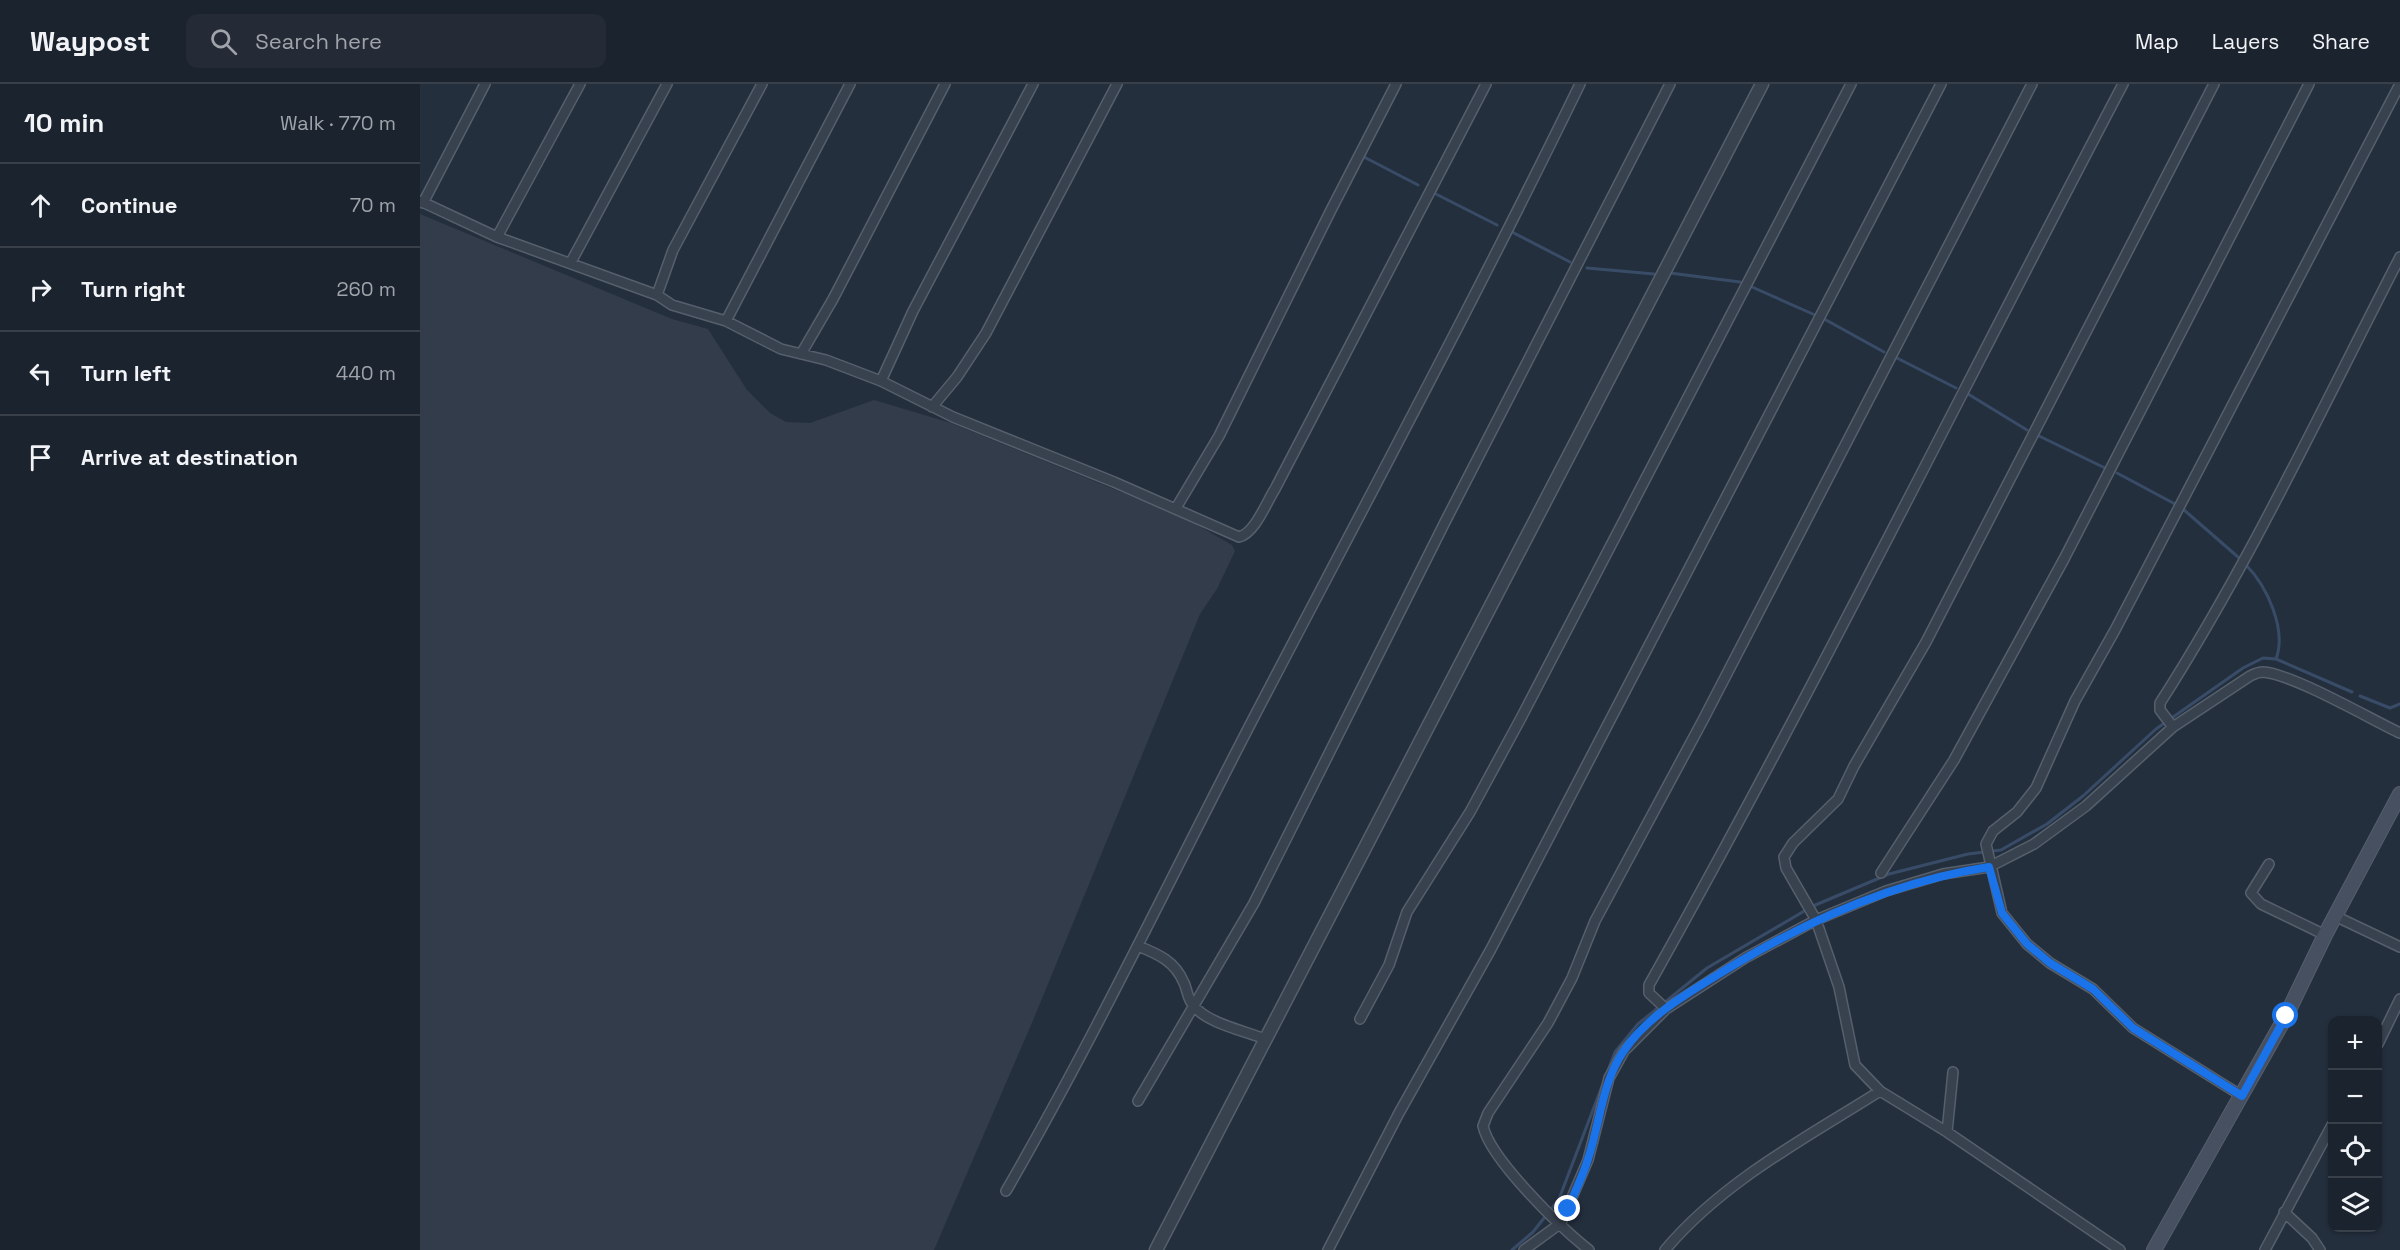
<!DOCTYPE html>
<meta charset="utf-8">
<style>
:root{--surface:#1b232e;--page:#242b36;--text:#f1f3f6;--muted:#a0a4aa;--line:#39404a}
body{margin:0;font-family:"Space Grotesk",sans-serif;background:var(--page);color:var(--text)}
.controls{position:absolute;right:18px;bottom:18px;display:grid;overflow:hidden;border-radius:12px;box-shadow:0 2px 4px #0004}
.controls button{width:54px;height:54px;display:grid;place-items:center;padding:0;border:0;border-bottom:2px solid var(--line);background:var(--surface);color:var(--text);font:30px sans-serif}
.stop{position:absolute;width:18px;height:18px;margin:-14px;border:4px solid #1a73e8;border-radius:50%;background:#fff}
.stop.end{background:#1a73e8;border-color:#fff;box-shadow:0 2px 6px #0008}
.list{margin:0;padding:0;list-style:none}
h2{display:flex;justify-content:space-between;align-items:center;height:78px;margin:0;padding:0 24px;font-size:26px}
h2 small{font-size:20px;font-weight:400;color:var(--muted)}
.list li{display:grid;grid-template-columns:39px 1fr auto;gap:18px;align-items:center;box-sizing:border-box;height:84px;padding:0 24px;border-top:2px solid var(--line)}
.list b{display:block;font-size:22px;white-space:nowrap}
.list em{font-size:20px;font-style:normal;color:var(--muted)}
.icon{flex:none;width:33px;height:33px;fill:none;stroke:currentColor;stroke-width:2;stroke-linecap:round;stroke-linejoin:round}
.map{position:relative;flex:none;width:1980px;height:1166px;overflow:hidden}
header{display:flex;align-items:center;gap:36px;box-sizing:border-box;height:84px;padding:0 30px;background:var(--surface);border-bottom:2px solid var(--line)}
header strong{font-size:28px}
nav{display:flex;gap:33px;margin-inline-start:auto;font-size:21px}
.search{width:420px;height:54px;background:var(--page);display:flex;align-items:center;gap:15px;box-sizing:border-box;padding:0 21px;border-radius:12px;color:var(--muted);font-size:22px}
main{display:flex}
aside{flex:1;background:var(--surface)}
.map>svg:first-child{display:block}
.airport{fill:#323c4b}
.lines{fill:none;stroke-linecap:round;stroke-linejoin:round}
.stream{stroke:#394c67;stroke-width:3}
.minor-casing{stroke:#565f6c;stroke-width:12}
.tertiary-casing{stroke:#565f6c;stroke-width:15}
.secondary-casing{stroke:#565f6c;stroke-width:16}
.minor{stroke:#38414e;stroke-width:9}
.tertiary{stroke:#38414e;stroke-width:12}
.secondary{stroke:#465061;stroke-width:14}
.route{stroke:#1a73e8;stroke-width:8}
</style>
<header>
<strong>Waypost</strong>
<div class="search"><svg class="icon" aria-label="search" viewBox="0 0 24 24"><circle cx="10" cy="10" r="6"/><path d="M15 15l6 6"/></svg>Search here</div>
<nav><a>Map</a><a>Layers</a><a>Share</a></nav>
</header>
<main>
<aside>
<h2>10 min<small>Walk · 770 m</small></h2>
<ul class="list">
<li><svg class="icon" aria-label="ahead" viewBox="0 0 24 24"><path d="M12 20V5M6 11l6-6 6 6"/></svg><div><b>Continue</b></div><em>70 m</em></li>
<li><svg class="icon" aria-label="right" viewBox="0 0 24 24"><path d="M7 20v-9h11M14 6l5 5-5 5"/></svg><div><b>Turn right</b></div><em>260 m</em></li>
<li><svg class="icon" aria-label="left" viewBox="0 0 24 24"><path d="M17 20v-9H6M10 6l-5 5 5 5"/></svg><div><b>Turn left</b></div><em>440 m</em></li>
<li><svg class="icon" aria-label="arrive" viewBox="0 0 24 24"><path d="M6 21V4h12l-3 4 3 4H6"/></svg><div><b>Arrive at destination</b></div></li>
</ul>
</aside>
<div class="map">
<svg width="1980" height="1166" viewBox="0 0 1980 1166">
<rect width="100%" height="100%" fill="#242f3e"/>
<!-- airport -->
<path class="airport" d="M0,130L252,235L288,245L327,306L350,329L366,338L390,339L454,316L531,339L765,434L812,461L815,467L797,505L780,530L614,934L514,1166H0Z"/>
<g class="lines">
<!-- stream -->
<path class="stream" d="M944,73L998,101
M1012,108L1077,141
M1092,148L1150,178
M1167,184L1234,190
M1250,189L1320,198
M1332,203L1395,231
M1406,236L1464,268
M1475,273L1536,304
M1548,310L1607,346
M1619,352L1685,384
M1697,389L1755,420
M1763,425L1818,473
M1826,481C1847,502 1867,546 1856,575
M1940,612L1970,624L1980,620
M1393,822L1469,790L1548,770L1581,766L1627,740L1663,712L1736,645L1823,584L1843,574L1856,575L1932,608
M1092,1166L1113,1148L1139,1115L1195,968L1218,940L1287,884L1386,826"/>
<!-- minor casing -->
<g class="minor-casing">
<path id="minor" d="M0,117L77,153L237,211L252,221L306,237L361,265L406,276L461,297L533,333L694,398L819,453C835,449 846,419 855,405L1066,0
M3,119L65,0
M77,153L160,0
M151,178L247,0
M237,211L253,166L342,0
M306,237L430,0
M381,270L413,215L525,0
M461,297L493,227L613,0
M512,323L537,293L566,249L697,0
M756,424L799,352L911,126L976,0
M1753,643L1740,626V619C1831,477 1903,322 1980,173
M1849,780L1831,809L1841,820L1905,851
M1461,789L1534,676L1644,475L1889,0
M1915,832L1980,863
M718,862C738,870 755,877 764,899C767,905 768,916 773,921C786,939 825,947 845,955
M1246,925L1229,909V901C1395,605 1545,300 1703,0
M940,935L969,881L987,828L1050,728L1101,634L1431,0
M1958,960L1980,915
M1822,1012L1713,944L1673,905L1630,879L1607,860L1582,829L1566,760L1573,747L1597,728L1616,704L1655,617L1695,546L1980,0
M718,1017L834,819L1025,438L1250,0
M1527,1048L1533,988
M586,1107C675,953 751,793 833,635C943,424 1056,214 1160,0
M1864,1128L1892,1154L1900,1166
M908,1166L979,1029L1071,865L1521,0
M1104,1166L1141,1139L1168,1076L1189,994L1204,967L1246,925L1325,874L1396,836L1466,807L1523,790L1569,783L1614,760L1666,722L1753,643L1830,592C1834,590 1838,588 1843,588C1873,590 1950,635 1980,649
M1169,1166C1141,1144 1070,1075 1063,1042L1068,1029L1128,939L1152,894L1175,837L1283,636L1612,0
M1245,1166C1303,1097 1386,1054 1460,1007
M1700,1166L1527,1048L1460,1007L1435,981L1419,903L1396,836L1366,784L1364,773L1373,759L1418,715L1434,682L1506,558L1794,0
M1845,1166L1912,1041"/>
</g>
<!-- tertiary casing -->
<g class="tertiary-casing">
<path id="tertiary" d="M736,1166L1342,0"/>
</g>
<!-- secondary casing -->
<g class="secondary-casing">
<path id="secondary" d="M1734,1166L1866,932L1905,851L1980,710"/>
</g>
<!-- minor -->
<use href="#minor" class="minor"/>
<!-- tertiary -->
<use href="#tertiary" class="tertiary"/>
<!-- secondary -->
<use href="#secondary" class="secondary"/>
</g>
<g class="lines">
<!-- route -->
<path class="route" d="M1148,1125C1154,1109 1163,1092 1168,1075C1180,1039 1182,999 1203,968C1225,935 1261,913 1294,893C1379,840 1470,798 1569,783L1582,829L1607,860L1630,879L1673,905L1713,944L1822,1012L1866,932"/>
</g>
</svg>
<div class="controls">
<button>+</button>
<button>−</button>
<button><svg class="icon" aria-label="locate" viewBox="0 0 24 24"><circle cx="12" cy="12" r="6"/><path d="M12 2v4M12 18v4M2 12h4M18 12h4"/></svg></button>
<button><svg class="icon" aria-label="layers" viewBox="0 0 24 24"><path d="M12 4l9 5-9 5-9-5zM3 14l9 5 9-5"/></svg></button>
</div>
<div class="stop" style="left:1866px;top:932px"></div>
<div class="stop end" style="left:1148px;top:1125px"></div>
</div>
</main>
